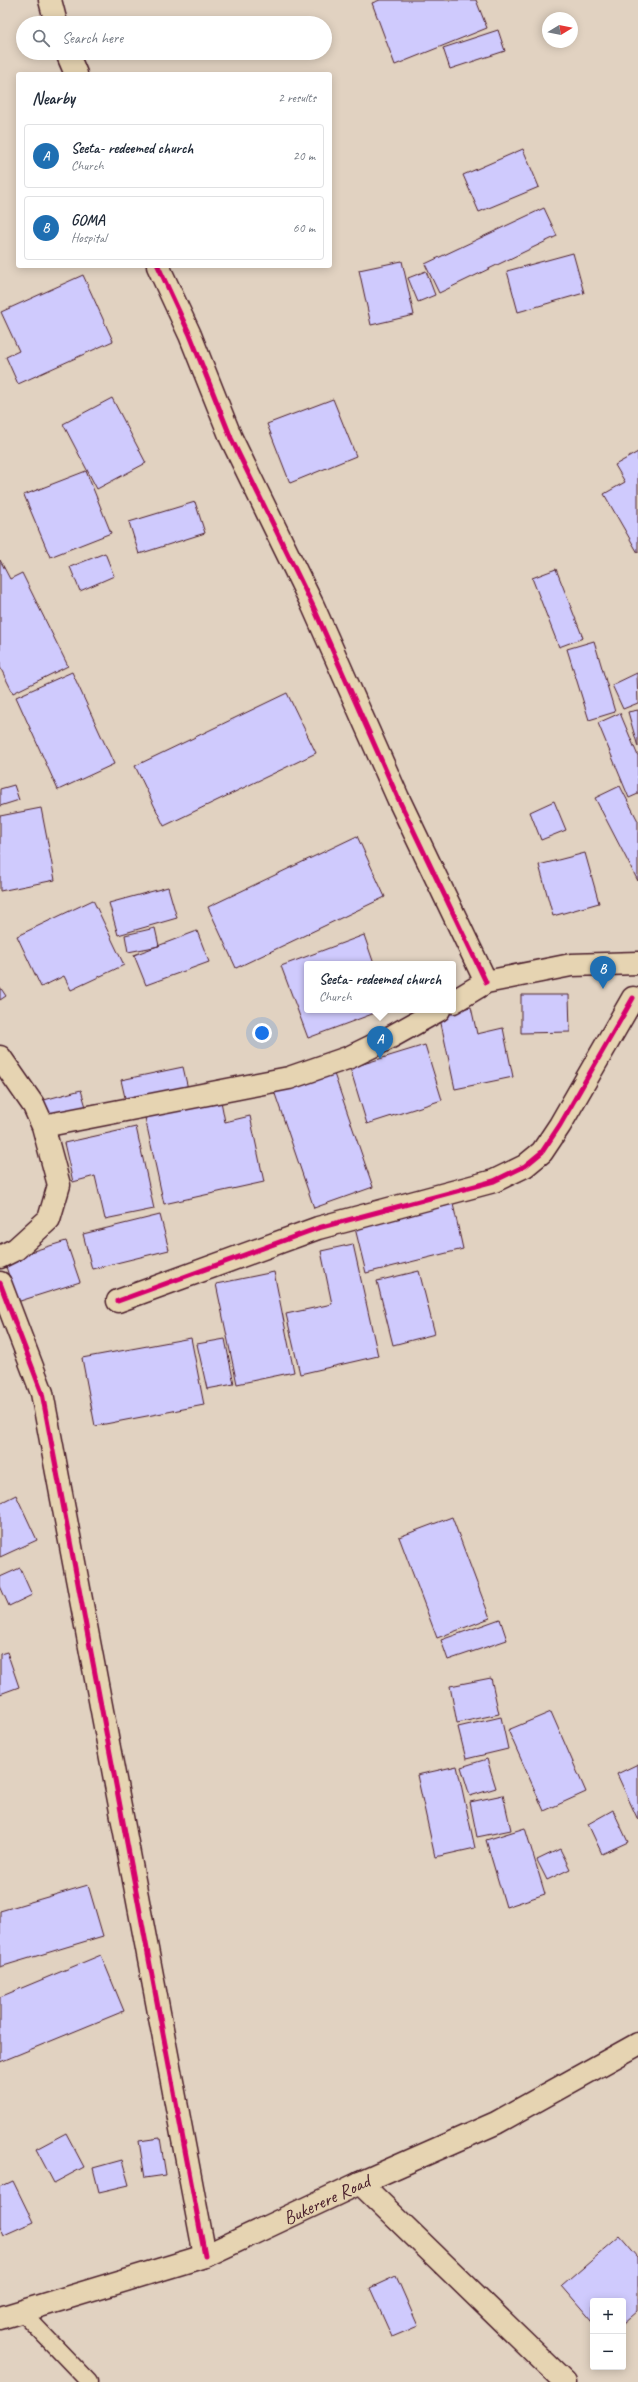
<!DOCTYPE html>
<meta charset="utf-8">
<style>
:root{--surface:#fff;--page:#f6f6f7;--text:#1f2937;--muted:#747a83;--line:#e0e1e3;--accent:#1f6fb2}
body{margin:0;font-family:Caveat,sans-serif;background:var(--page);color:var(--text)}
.controls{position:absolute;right:12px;bottom:12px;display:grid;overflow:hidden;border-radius:4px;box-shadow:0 2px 10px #0003}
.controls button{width:36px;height:36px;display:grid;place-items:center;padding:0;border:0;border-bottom:1px solid var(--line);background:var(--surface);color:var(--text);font:20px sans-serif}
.compass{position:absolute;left:542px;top:12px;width:36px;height:36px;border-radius:50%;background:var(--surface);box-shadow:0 2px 10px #0003;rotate:80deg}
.you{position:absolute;left:262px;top:1033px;width:14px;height:14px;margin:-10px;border:3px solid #fff;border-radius:50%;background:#1a73e8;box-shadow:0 0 0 6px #1a73e833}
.badge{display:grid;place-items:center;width:26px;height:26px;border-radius:50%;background:var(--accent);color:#fff;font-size:13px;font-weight:700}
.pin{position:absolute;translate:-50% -33px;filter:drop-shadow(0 1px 2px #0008)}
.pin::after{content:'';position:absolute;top:21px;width:14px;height:12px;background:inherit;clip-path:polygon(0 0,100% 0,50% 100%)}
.popup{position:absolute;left:304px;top:961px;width:152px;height:52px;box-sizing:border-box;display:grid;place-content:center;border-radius:4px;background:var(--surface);filter:drop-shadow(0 1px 3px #0005);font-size:13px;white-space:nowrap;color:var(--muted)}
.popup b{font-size:15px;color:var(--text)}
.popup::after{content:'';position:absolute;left:50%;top:100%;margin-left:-8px;border:8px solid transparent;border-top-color:var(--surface)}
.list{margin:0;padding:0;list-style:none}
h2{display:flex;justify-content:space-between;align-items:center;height:52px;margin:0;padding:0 16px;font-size:17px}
h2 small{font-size:13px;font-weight:400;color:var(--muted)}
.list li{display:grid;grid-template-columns:26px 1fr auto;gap:12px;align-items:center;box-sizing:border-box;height:64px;margin:0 8px 8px;padding:0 8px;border:1px solid var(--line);border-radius:4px}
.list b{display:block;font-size:15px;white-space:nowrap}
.list p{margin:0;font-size:13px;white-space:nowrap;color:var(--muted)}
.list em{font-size:13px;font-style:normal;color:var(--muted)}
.icon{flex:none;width:22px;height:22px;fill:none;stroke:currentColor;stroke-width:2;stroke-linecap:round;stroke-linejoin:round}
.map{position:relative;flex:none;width:638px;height:2382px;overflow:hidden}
.search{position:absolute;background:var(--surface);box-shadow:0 2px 10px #0003;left:16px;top:16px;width:316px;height:44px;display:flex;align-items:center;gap:10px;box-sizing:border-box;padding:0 14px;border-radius:22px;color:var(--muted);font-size:15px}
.panel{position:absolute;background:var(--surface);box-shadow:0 2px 10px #0003;left:16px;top:72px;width:316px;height:196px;border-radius:4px}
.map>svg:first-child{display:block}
.building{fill:#cfcafd;stroke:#4a1f2b}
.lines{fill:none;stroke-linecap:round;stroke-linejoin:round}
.lane-casing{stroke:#4a1f2b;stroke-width:19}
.street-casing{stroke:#4a1f2b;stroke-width:25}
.secondary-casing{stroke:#4a1f2b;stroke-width:25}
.lane{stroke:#e6d4b2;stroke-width:16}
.street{stroke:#e6d4b2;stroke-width:22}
.secondary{stroke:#e6d4b2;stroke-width:22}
.cycleway-casing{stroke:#e6d4b2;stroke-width:8}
.cycleway{stroke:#d6006c;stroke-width:5}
.labels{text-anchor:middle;stroke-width:3;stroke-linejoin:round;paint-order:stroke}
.street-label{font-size:19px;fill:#4a1f2b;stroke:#e6d4b2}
</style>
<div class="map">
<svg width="638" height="2382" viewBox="0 0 638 2382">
<rect width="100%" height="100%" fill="#e1d2c1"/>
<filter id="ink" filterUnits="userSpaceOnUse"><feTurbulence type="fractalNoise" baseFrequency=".025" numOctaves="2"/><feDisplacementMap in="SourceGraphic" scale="8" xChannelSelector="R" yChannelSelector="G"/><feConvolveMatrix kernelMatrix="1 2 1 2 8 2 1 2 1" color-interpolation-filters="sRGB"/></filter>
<g filter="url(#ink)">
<!-- building -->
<path class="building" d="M380,0H476L487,28L395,65L372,3Z
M498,30L505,51L450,69L443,48Z
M523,149L539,187L479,212L463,175Z
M544,208L557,236L439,293L425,264Z
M573,253L584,293L518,312L507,271Z
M402,261L414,315L371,325L359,270Z
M426,271L435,295L418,302L408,278Z
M83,275L113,341L18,384L6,357L19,351L1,312Z
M112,398L146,463L97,489L63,424Z
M333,399L356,456L290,483L267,424Z
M638,452V553L604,494L625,482L615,465Z
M86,471L111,533L50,557L24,495Z
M195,502L205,533L139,554L129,522Z
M105,553L114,576L80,591L70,567Z
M0,560L10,579L22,573L68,666L13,693L0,667Z
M556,569L583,638L559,647L532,578Z
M594,641L615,712L589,720L567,649Z
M72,672L114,764L58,790L16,697Z
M637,673L638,703L623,709L612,685Z
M287,693L316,753L164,826L135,766Z
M638,710V747L628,712Z
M620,713L638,756V794L629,798L598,723Z
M14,785L19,800L0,806V789Z
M620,786L638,821V881L595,798Z
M554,801L566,830L541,840L530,812Z
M41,808L55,880L0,891V816Z
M357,836L385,897L236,968L208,907Z
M585,853L599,903L553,916L539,865Z
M168,887L177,918L118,935L109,903Z
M93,900L124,965L71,990L64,976L41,987L17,936Z
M155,928L159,946L128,952L125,935Z
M197,931L209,962L146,985L134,955Z
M364,935L374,964H307V1010H383L308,1038L281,966Z
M0,987L6,996L0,1000Z
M521,995H569L570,1032L521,1033Z
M471,1007L477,1034L503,1028L513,1077L455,1089L439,1014Z
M425,1045L442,1100L367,1124L350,1068Z
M183,1067L188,1089L126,1102L121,1080Z
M332,1068L373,1187L314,1208L273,1088Z
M81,1090L86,1107L48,1117L44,1100Z
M220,1096L225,1122L250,1116L264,1182L164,1204L144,1113Z
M136,1127L154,1209L105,1219L95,1176L73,1182L64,1143Z
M453,1204L463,1249L366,1273L355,1228Z
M160,1215L169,1250L92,1269L83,1234Z
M66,1241L80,1282L17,1302L4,1260Z
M353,1244L378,1356L300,1374L286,1314L332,1304L321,1251Z
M419,1271L435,1334L393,1345L377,1281Z
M274,1272L294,1372L237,1384L216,1284Z
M191,1338L204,1405L95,1426L82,1358Z
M225,1339L234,1384L207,1389L197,1344Z
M16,1495L37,1540L0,1557V1503Z
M452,1517L490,1618L437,1638L399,1537Z
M20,1568L32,1595L9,1606L0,1586V1577Z
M500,1619L507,1640L448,1660L441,1640Z
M7,1652L19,1687L0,1694V1654Z
M491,1678L499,1714L457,1723L450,1686Z
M551,1712L586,1792L544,1811L508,1730Z
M501,1717L508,1749L466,1759L458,1727Z
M487,1759L496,1788L470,1796L461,1767Z
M638,1764V1820L617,1774Z
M457,1766L475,1848L435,1857L417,1775Z
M503,1795L511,1830L477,1837L470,1802Z
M613,1810L628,1842L602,1854L588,1824Z
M525,1828L545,1894L506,1907L486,1840Z
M560,1849L570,1869L547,1880L537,1860Z
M88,1885L103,1936L0,1967V1911Z
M101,1955L124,2011L0,2062V1997Z
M66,2133L84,2167L54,2183L36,2149Z
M160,2138L166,2175L145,2178L139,2141Z
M122,2160L129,2185L99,2192L93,2168Z
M13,2181L33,2222L4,2235L0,2226V2187Z
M620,2236L638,2257V2311L623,2324V2301H593V2322L562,2286Z
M396,2276L418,2326L392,2337L370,2288Z"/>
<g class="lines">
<!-- lane casing -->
<g class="lane-casing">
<path id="lane" d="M22,2312L89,2382"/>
</g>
<!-- street casing -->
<g class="street-casing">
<path id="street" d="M50,0L56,23
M67,53L76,74
M158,266L190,335L231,438L313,606L398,798L486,982
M453,1002L486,982L571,965L638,963
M0,1057L34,1106L43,1126L59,1185L49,1219L16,1249L0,1257
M43,1126L289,1078L350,1057L389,1038L439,1010
M0,1283L42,1393L205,2256
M118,1301L318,1228L494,1181L525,1166L542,1152L560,1125L633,998
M360,2183L565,2382"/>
</g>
<!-- secondary casing -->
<g class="secondary-casing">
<g id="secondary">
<path id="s1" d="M0,2318L205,2256L360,2183L496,2123L638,2044"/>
</g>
</g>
<!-- lane -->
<use href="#lane" class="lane"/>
<!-- street -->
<use href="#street" class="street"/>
<!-- secondary -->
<use href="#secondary" class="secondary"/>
<!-- cycleway casing -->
<g class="cycleway-casing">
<path id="cycleway" d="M158,266L190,335L231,438L313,606L398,798L486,982
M0,1283L42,1393L205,2256
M118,1301L318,1228L494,1181L525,1166L542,1152L560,1125L633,998"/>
</g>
<!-- cycleway -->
<use href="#cycleway" class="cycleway"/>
</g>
</g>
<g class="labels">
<!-- street labels -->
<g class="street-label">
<text dy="7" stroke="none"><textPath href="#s1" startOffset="348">Bukerere Road</textPath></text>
</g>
</g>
</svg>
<div class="controls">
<button>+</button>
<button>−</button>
</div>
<svg class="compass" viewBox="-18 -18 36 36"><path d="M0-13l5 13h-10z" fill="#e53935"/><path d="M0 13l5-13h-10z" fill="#747a83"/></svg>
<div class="you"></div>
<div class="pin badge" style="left:380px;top:1059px">A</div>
<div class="popup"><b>Seeta- redeemed church</b>Church</div>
<div class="pin badge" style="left:603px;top:989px">B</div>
<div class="search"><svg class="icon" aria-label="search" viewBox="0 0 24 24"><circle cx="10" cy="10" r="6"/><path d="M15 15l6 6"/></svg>Search here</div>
<section class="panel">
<h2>Nearby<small>2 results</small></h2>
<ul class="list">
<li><span class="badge">A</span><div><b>Seeta- redeemed church</b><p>Church</p></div><em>20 m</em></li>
<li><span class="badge">B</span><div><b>GOMA</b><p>Hospital</p></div><em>60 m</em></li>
</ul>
</section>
</div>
